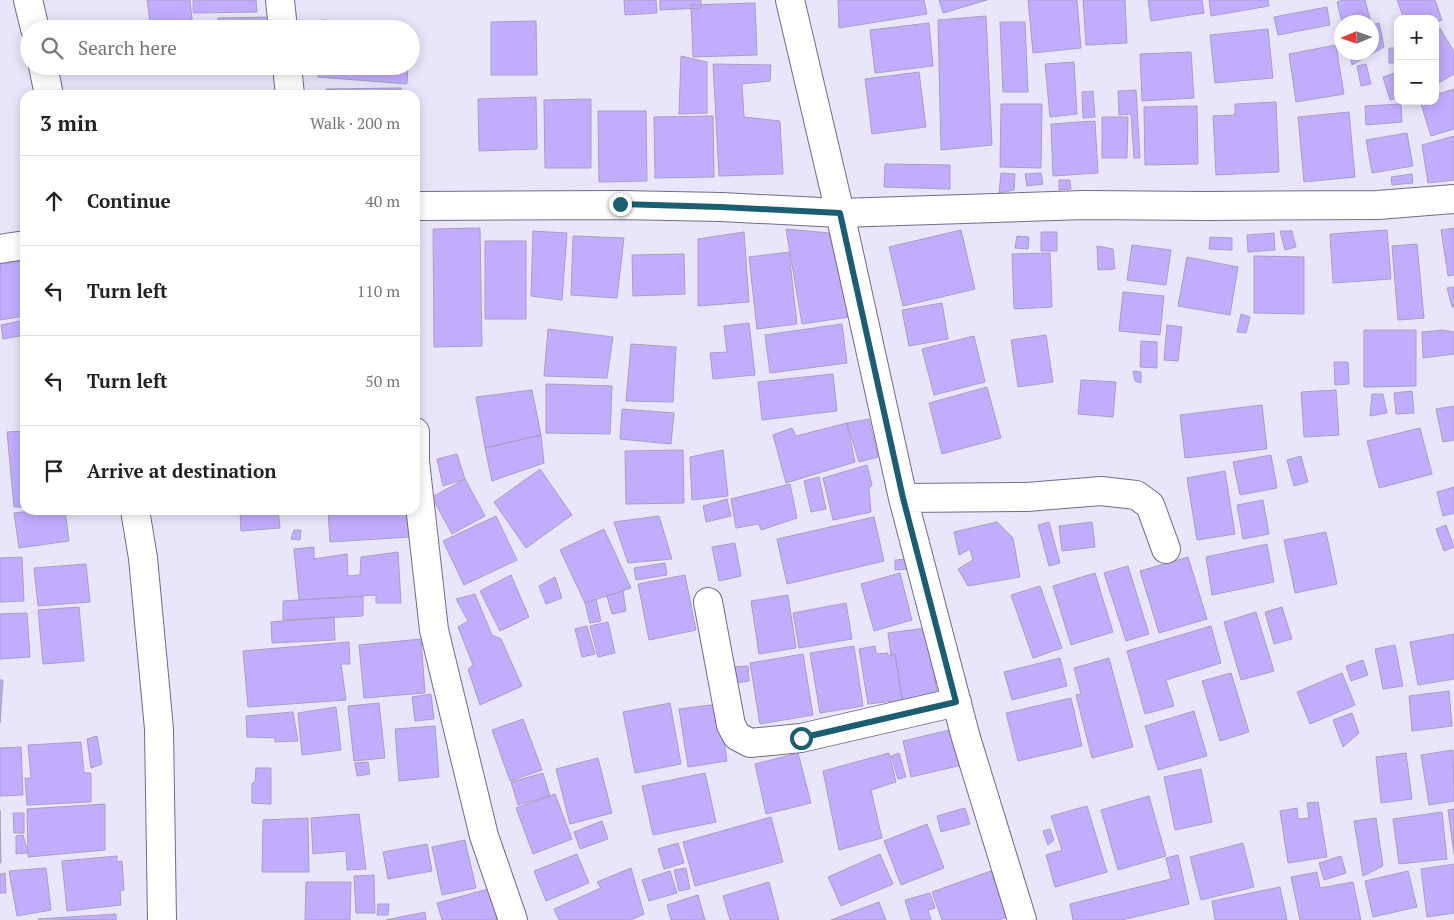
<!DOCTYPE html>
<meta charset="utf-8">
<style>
:root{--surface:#fff;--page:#f2f2f2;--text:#222;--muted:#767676;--line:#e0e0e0}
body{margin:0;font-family:"PT Serif",serif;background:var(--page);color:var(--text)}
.controls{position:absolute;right:15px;top:15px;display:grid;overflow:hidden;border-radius:10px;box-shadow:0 2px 12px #0003}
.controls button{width:45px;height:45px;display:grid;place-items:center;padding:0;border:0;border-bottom:1px solid var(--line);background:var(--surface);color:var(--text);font:25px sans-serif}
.compass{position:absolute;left:1334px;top:15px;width:45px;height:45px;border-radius:50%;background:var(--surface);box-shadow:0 2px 12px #0003;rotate:268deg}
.stop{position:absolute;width:15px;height:15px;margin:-11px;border:4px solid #1b5e71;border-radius:50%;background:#fff}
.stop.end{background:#1b5e71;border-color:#fff;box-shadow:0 1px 5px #0008}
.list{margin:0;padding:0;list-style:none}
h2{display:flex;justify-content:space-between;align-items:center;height:65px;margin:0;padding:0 20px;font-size:21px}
h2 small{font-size:16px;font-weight:400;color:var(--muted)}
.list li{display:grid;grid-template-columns:32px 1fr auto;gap:15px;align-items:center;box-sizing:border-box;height:90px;padding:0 20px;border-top:1px solid var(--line)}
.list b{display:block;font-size:19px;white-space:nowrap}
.list em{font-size:16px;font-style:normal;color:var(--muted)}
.icon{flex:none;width:28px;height:28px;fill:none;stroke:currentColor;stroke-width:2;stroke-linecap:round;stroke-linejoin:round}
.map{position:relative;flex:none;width:1454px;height:920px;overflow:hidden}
.search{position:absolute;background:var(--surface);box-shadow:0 2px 12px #0003;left:20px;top:20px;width:400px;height:55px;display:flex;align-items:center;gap:12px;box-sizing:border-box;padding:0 18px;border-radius:28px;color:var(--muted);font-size:19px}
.panel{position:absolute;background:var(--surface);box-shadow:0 2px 12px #0003;left:20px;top:90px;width:400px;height:425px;border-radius:15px}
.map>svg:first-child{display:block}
.building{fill:#c1adfd;stroke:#a8a0c2}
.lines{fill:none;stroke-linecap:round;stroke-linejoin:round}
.minor-casing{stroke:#726b8b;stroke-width:30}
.major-casing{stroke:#726b8b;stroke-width:30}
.minor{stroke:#fff;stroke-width:28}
.major{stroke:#fff;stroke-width:28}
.route{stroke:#1b5e71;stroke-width:6}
</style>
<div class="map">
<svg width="1454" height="920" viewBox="0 0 1454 920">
<rect width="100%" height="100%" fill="#e9e5fb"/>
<!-- building -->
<path class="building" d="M147,0H190L193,29H151Z
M193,0H256L257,12L193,13Z
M624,0H656L657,13L625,15Z
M660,0H701V8L660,10Z
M838,0H924L927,14L839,28Z
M939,0H987L943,13Z
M1028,0H1077L1081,48L1033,53Z
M1083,0H1125L1127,43L1086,45Z
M1148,0H1202L1204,13L1151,21Z
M1209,0H1268L1269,6L1211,16Z
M1343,0H1365L1370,19L1355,22H1342L1337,2Z
M1397,0H1435L1442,20L1435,23V19H1404Z
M755,3L757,55L693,57L691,5Z
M1327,7L1330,25L1278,35L1274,17Z
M986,16L992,145L941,150L938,20Z
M272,17V29H218V18Z
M322,20L411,27V29H322Z
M536,21L537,75H491V22Z
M1000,22H1025L1028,92H1003Z
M929,23L933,66L875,73L870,30Z
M1379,23L1384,47L1352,65L1350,52H1372V25Z
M1440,28L1454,52V74L1435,85V31Z
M1268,29L1273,78L1215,83L1210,35Z
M1336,45L1344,94L1296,102L1289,54Z
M1389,48H1398V63H1389Z
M1191,52L1194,98L1142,101L1140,54Z
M681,56L707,62V113L679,114Z
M1074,62L1077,114L1050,117L1045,64Z
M713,64L771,65L770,81L742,84L744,117L780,121L783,174L719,176Z
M1366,64L1371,84L1361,86L1357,66Z
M155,66H197V67L155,71Z
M219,66H273V68L219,69Z
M319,66H408L407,84L318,77Z
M919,72L926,127L872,134L865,79Z
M1398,72V98L1390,100L1383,77Z
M401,88V95H326V89Z
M1454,89V129L1431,136L1420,101H1435V95Z
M1136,90L1140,158H1134L1131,114L1119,115L1118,91Z
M1093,91L1095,117L1083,118L1082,92Z
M536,97L537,149L479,151L478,99Z
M591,99V168H545L544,100Z
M1276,102L1279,172L1216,175L1213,116L1235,115V104Z
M1001,104H1042L1041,168L1000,167Z
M1401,104L1402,122L1366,125L1365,106Z
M1197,106L1198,164L1145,165L1144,107Z
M598,111H646L647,181L599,182Z
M1349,112L1355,177L1304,182L1298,117Z
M713,116L714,177L655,178L654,117Z
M1102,117H1128L1127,158H1102Z
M1095,121L1098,173L1053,176L1051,124Z
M1407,133L1413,166L1372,173L1366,140Z
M1454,136V180L1428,183L1422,145Z
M885,164L950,165V189L884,187Z
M1001,173L1015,174L1014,190L999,193Z
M1041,173L1043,184L1027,186L1025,174Z
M1412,174L1413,183L1392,185L1391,177Z
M1059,180H1070L1071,189L1059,190Z
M480,228L482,346L434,347L433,229Z
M1454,228V275L1448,276L1441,230Z
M786,229L829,233L849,317L802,324Z
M961,230L975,289L903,306L889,247Z
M1387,230L1391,279L1333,283L1330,234Z
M533,231L567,233L562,300L531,296Z
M1280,231H1292L1296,247L1285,250Z
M744,232L749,302L698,306V239Z
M1041,232H1057V251H1041Z
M1274,233L1275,250L1248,252L1247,235Z
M573,236L624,238L617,298L571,295Z
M1017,236L1029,237L1028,249L1015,248Z
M1210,237L1232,238V250L1209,249Z
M485,241H526V319H485Z
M1417,244L1424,318L1398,320L1392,246Z
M1132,245L1171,250L1166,285L1127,280Z
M1097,246L1113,249L1115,269L1098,270Z
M789,252L797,324L757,329L749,257Z
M1050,253L1052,307L1014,309L1012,254Z
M684,254L685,294L633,296L632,255Z
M1254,256L1304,257V314L1254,313Z
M1187,257L1238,267L1230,315L1178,306Z
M25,260V316L0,320V264Z
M1454,287V307H1452L1447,288Z
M1123,292L1164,296L1160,335L1119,331Z
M942,303L948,339L909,346L902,310Z
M1241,314L1250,317L1246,333L1237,332Z
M25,320V335L3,339L1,325Z
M749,323L755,375L713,379L710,353L727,352L724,326Z
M842,324L847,363L770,373L765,335Z
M1167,325L1182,327L1178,361L1164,360Z
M548,329L613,337L607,378L544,376Z
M1364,330H1416V386L1364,387Z
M1443,330L1454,332V354L1423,358L1422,332Z
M1046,335L1053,382L1018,387L1011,340Z
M974,336L985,382L934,395L922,349Z
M1141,341L1157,342V368L1140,367Z
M631,344L676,347L673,402L626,401Z
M1334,362H1348L1349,384L1335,385Z
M1133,371L1141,372V383L1135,381Z
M833,374L837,411L762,420L758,382Z
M1081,380L1116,382L1113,417L1078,414Z
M546,384L612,386L610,434L546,433Z
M987,387L1001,438L942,454L929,403Z
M532,390L541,435L485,448L476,397Z
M1336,390L1339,435L1304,437L1301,392Z
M1412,391L1414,413L1396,414L1394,393Z
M1372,394H1383L1387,413L1370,416Z
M1262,405L1267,449L1185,458L1180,415Z
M1454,406V440L1443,442L1436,409Z
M622,409L674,413L671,444L620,439Z
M869,419L878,457L859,462L847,423Z
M847,423L855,462L786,483L773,435L792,428L796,436Z
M1420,428L1432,474L1379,488L1367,441Z
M25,431V507H14L7,432Z
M541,435L544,463L492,481L485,448Z
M683,450L684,503L626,504L625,451Z
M723,450L728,496L692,500L690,457Z
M457,454L465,479L443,486L437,459Z
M1271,455L1277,488L1240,495L1233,462Z
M1301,456L1308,482L1294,486L1287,460Z
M867,465L872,485L869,488L871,512L833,520L823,478Z
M540,469L572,515L526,548L494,502Z
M1225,471L1235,534L1197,540L1187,478Z
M819,477L826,509L811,512L804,481Z
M465,479L485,516L452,534L432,497Z
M790,484L797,518L761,530L759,524L736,528L731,499Z
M1454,487V513L1443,516L1437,492Z
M727,499L731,516L706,522L703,506Z
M1263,500L1269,534L1243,539L1237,505Z
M42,510H65L69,541L19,548L14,513Z
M240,510H278L280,528L241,531Z
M328,510H407L409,537L330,542Z
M496,516L517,560L464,585L443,541Z
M659,516L672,559L628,563L614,522Z
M874,517L884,561L787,584L777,539Z
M997,522L1013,538L1020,577L968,586L958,569L973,560L970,549L959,555L954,532Z
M1049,522L1060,563L1049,566L1038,525Z
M1092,522L1095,547L1062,551L1059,526Z
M1446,525L1454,547L1444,551L1436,529Z
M604,529L631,588L585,603L560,550Z
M294,530H301L300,540L291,539Z
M1326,532L1337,584L1295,593L1284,540Z
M735,543L741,576L719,581L712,547Z
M1267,544L1274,582L1212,595L1206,557Z
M314,547V559L347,554L348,576L360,575L361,557L398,552L401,603H376V595L299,600L294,549Z
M22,557L24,601L0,602V558Z
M1188,557L1207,619L1159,633L1140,571Z
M909,559V569L895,570V560Z
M665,563L667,575L636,580L634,568Z
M86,564L90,602L38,606L34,568Z
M1128,566L1149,634L1126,641L1104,573Z
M900,573L912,620L874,631L861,584Z
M1095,573L1113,632L1071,645L1053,586Z
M511,575L529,617L500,631L480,591Z
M685,575L696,630L649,640L638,584Z
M555,577L562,598L546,604L539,586Z
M1040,586L1062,648L1033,658L1011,595Z
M623,591L626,611L612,614L607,596Z
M475,594L492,635L501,639L522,686L480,705L468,669L473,665L458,627L468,621L456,599Z
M788,595L796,648L759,654L751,601Z
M363,596V616L283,620V601Z
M596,599L601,621L590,623L585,603Z
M846,603L852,639L799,648L793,613Z
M79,607L84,661L43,664L38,610Z
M1282,607L1292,639L1274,644L1265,612Z
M1256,612L1274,671L1241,680L1224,622Z
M27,613L30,657L0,659V614Z
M334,617L335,640L272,643L271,622Z
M608,622L615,653L598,657L590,626Z
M587,626L595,654L582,657L575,629Z
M1211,626L1221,663L1166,680L1174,706L1145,714L1127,651Z
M926,628L937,691L903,703L895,654L891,655L888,633Z
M1454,634V679L1418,685L1410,642Z
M421,639L425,693L364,698L359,645Z
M349,642L350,664H341L346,700L248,707L243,651Z
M1395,645L1403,686L1383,689L1375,649Z
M854,646L863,706L820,713L810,653Z
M875,646L876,654L888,653V656L895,654L902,700L868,704L859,649Z
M803,654L813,715L760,724L750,663Z
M1060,658L1067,686L1012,700L1004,672Z
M1109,658L1133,747L1092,758L1076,695L1081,694L1074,668Z
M1363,660L1368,675L1351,681L1346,666Z
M748,666L749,681L735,683L733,667Z
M1231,673L1249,732L1220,741L1202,681Z
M1342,673L1355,705L1310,724L1297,692Z
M0,680H3L0,723Z
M1449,691L1452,726L1412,731L1409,696Z
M431,694L434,719L415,721L412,697Z
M1071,698L1082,746L1018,761L1006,713Z
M379,703L385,758L354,761L348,706Z
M670,703L681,764L635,773L623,712Z
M718,704L727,761L688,767L679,709Z
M336,707L341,750L302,755L298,713Z
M1194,711L1207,756L1158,770L1145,726Z
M293,712L298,741L275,742V738L247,737L246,716Z
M1352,713L1359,733L1343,747L1333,720Z
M523,719L542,770L510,781L492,730Z
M435,726L439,777L399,781L395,729Z
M954,729L962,765L911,777L903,741Z
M97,736L102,764L91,768L87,739Z
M81,742L84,773H91V802L27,805L25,778H31L28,745Z
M21,747L23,795L0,796V748Z
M1453,750L1454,801L1429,805L1421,755Z
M798,753L811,803L766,814L755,764Z
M889,753L896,782L871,790L882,838L839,850L823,771Z
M899,753L906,777L898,779L891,756Z
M1406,753L1412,799L1381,803L1376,757Z
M598,758L612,813L570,824L556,769Z
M368,762L370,774L357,776L355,763Z
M256,768H271V804L252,803V783H255Z
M1201,769L1212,822L1175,830L1164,777Z
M543,773L550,796L518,805L511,782Z
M705,773L716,822L653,835L642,786Z
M555,794L572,839L533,854L516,808Z
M1149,796L1166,856L1118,870L1101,810Z
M1318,802L1327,857L1288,863L1280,811L1297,808L1298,819L1309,818L1307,803Z
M105,804V850L28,857L27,809Z
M1087,806L1107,872L1055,887L1046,855L1062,850L1051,816Z
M965,808L970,824L941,832L937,816Z
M1454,809V854L1448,810Z
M0,810L1,863H0Z
M1442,812L1447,859L1399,864L1393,819Z
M13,813H24V833H14Z
M359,814L366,869L347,870L346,851L313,854L311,818Z
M771,817L783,862L695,886L683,842Z
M308,818L309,872H262L263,820Z
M1376,818L1383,866L1363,876L1354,821Z
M602,821L608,839L580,849L574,832Z
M927,824L944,868L901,885L884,841Z
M1050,829L1054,840L1048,845L1043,831Z
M23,835L28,853L16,854V836Z
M465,840L476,888L442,895L432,847Z
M678,843L684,863L664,869L658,849Z
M1243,843L1254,887L1201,900L1190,857Z
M427,844L432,871L388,879L383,852Z
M577,854L589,883L546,901L534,871Z
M880,854L893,884L841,906L828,877Z
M1178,855L1189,904L1122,920H1073L1070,904L1171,879L1166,858Z
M117,856V862L122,861L124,890L120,891L121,905L67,911L62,861Z
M1341,856L1346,873L1324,880L1319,863Z
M1454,864V913L1427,917L1421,869Z
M46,868L51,910L17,916L9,871Z
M631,868L644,914L631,920H559L554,909L601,888L597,882Z
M686,868L690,889L679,891L674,870Z
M670,871L677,893L649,901L642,880Z
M991,871L1007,917L999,920H942L932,892Z
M1408,871L1417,907L1373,917L1365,881Z
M1317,872L1320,888L1353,882L1361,920H1300L1291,877Z
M5,873L6,893H0V874Z
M374,875L375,913H356L354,876Z
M306,882H351L350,920H305Z
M769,882L779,920H730L723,896Z
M1280,887L1287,920H1215L1212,901Z
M488,889L497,920H442L437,903Z
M930,893L935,908L928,910L931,920H911L905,900Z
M698,895L705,920H671L667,905Z
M879,902L886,920H831Z
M378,904H389L388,915H377Z
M425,912L426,920H386Z
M116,914V920L38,919Z"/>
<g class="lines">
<!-- minor casing -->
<g class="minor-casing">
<path id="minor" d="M280,0L283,29
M790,0L840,213L903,498L966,738L1022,920
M287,66L290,95
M415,206L620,205L721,207L840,213L1084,205L1205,206L1378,205L1454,199
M0,249L25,245
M415,432V461L434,630L484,836L513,920
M903,498L1027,497L1101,491L1136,495L1150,505L1166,549
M708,602L731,725L737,736L750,743L801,738L957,702"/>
</g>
<!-- major casing -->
<g class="major-casing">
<path id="major" d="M28,0L35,29
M43,66L49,95
M135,510L143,558L159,729L162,920"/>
</g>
<!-- minor -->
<use href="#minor" class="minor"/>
<!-- major -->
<use href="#major" class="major"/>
</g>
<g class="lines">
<!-- route -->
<path class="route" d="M620,204L721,207L840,213L903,498L956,702L801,738"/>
</g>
</svg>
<div class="controls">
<button>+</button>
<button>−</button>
</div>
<svg class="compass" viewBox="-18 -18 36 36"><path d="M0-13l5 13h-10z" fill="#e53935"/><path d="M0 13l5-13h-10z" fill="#767676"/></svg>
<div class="stop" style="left:801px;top:738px"></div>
<div class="stop end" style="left:620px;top:204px"></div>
<div class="search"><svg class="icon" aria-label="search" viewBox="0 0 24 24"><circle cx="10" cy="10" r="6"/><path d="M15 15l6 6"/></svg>Search here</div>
<section class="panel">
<h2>3 min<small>Walk · 200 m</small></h2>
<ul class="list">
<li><svg class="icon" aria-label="ahead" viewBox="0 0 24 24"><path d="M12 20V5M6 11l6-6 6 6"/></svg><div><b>Continue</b></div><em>40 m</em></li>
<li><svg class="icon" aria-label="left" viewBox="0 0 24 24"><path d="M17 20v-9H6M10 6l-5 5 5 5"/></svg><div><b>Turn left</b></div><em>110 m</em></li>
<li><svg class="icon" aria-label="left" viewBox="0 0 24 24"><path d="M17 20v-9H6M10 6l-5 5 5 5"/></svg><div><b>Turn left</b></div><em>50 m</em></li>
<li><svg class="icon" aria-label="arrive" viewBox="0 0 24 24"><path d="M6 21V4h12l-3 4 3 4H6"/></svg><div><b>Arrive at destination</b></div></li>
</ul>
</section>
</div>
